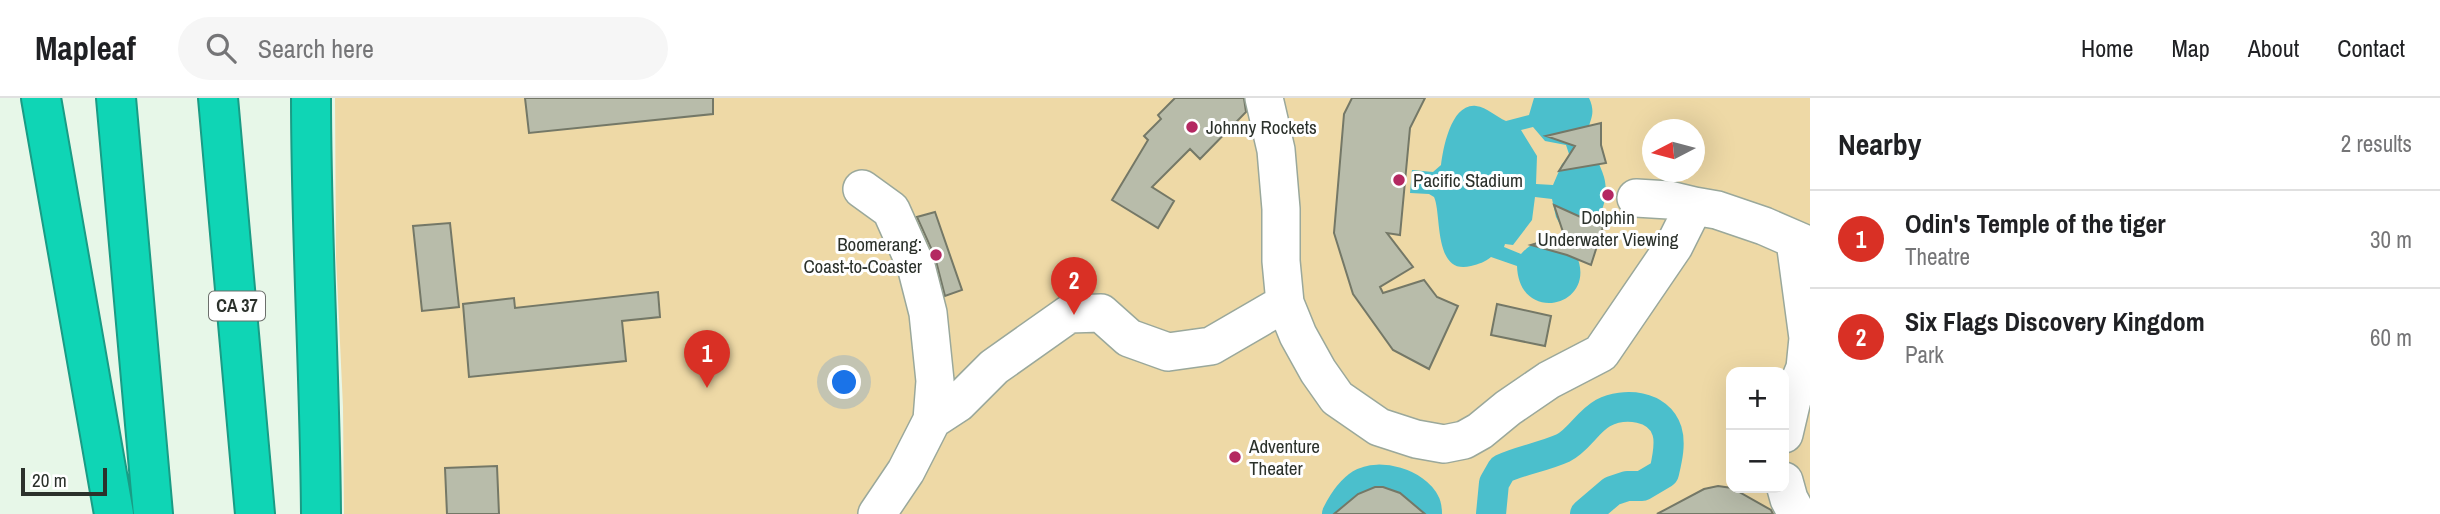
<!DOCTYPE html>
<meta charset="utf-8">
<style>
:root{--surface:#fff;--page:#f6f6f6;--text:#202124;--muted:#757577;--line:#e0e0e0;--accent:#d93025}
body{margin:0;font-family:"Archivo Narrow",sans-serif;background:var(--page);color:var(--text)}
.controls{position:absolute;right:21px;bottom:21px;display:grid;overflow:hidden;border-radius:14px;box-shadow:0 7px 28px #0002}
.controls button{width:63px;height:63px;display:grid;place-items:center;padding:0;border:0;border-bottom:2px solid var(--line);background:var(--surface);color:var(--text);font:35px sans-serif}
.compass{position:absolute;left:1642px;top:21px;width:63px;height:63px;border-radius:50%;background:var(--surface);box-shadow:0 7px 28px #0002;rotate:264deg}
.scale{position:absolute;left:21px;bottom:18px;width:86px;box-sizing:border-box;padding-left:7px;border:4px solid #2b312b;border-top:0;font-size:19px;line-height:24px;white-space:nowrap;color:#2b312b;-webkit-text-stroke:5px #fff;paint-order:stroke}
.you{position:absolute;left:845px;top:285px;width:24px;height:24px;margin:-18px;border:5px solid #fff;border-radius:50%;background:#1a73e8;box-shadow:0 0 0 10px #1a73e833}
.badge{display:grid;place-items:center;width:46px;height:46px;border-radius:50%;background:var(--accent);color:#fff;font-size:23px;font-weight:700}
.pin{position:absolute;translate:-50% -58px;filter:drop-shadow(0 2px 4px #0008)}
.pin::after{content:'';position:absolute;top:37px;width:24px;height:21px;background:inherit;clip-path:polygon(0 0,100% 0,50% 100%)}
.list{margin:0;padding:0;list-style:none}
h2{display:flex;justify-content:space-between;align-items:center;height:91px;margin:0;padding:0 28px;font-size:30px}
h2 small{font-size:23px;font-weight:400;color:var(--muted)}
.list li{display:grid;grid-template-columns:46px 1fr auto;gap:21px;align-items:center;box-sizing:border-box;height:98px;padding:0 28px;border-top:2px solid var(--line)}
.list b{display:block;font-size:26px;white-space:nowrap}
.list p{margin:0;font-size:23px;white-space:nowrap;color:var(--muted)}
.list em{font-size:23px;font-style:normal;color:var(--muted)}
.icon{flex:none;width:38px;height:38px;fill:none;stroke:currentColor;stroke-width:2;stroke-linecap:round;stroke-linejoin:round}
.map{position:relative;flex:none;width:1810px;height:416px;overflow:hidden}
header{display:flex;align-items:center;gap:42px;box-sizing:border-box;height:98px;padding:0 35px;background:var(--surface);border-bottom:2px solid var(--line)}
header strong{font-size:33px}
nav{display:flex;gap:38px;margin-inline-start:auto;font-size:24px}
.search{width:490px;height:63px;background:var(--page);display:flex;align-items:center;gap:18px;box-sizing:border-box;padding:0 24px;border-radius:38px;color:var(--muted);font-size:26px}
main{display:flex}
aside{flex:1;background:var(--surface)}
.map>svg:first-child{display:block}
.green{fill:#eed9a6;fill-rule:evenodd}
.water{fill:#4bbfcc;fill-rule:evenodd}
.lines{fill:none;stroke-linecap:round;stroke-linejoin:round}
.canal{stroke:#4bbfcc;stroke-width:30}
.building{fill:#b8bcaa;stroke:#747867;stroke-width:2}
.minor-casing{stroke:#9aa89b;stroke-width:40}
.highway-casing{stroke:#199c85;stroke-width:42}
.minor{stroke:#fff;stroke-width:37}
.highway{stroke:#0fd5b5;stroke-width:38}
.poi-dot{fill:#b42861;stroke:#fff;stroke-width:2.5}
.labels{text-anchor:middle;stroke-width:6;stroke-linejoin:round;paint-order:stroke}
.shield{fill:#fff;stroke:#6b6f6b;stroke-width:2}
.shield-label{font-size:18px;font-weight:bold;fill:#2b312b}
.poi-label{font-size:19px;fill:#2b312b;stroke:#fff;text-anchor:start}
</style>
<header>
<strong>Mapleaf</strong>
<div class="search"><svg class="icon" aria-label="search" viewBox="0 0 24 24"><circle cx="10" cy="10" r="6"/><path d="M15 15l6 6"/></svg>Search here</div>
<nav><a>Home</a><a>Map</a><a>About</a><a>Contact</a></nav>
</header>
<main>
<div class="map">
<svg width="1810" height="416" viewBox="0 0 1810 416">
<rect width="100%" height="100%" fill="#e7f7e8"/>
<!-- green -->
<path class="green" d="M335,0H1810V416H344L343,309L336,159ZM1652,32H1694V74H1652ZM1731,274H1784V390H1731Z"/>
<!-- water -->
<path class="water" d="M1534,0H1589C1598,19 1586,24 1589,37C1591,52 1600,65 1604,79C1612,109 1591,132 1575,154C1602,208 1519,229 1517,168L1491,159C1485,164 1479,166 1471,168C1433,178 1442,116 1434,99L1429,96L1410,95L1412,72L1433,74L1441,67C1443,51 1451,5 1476,8C1487,9 1496,19 1506,23L1529,17ZM1533,29L1545,43L1566,47L1570,59L1562,66L1553,87L1536,86L1537,58L1521,32ZM1535,99L1552,101L1556,119L1563,132L1559,142C1543,140 1533,143 1521,156L1504,149L1505,146L1513,147L1532,122Z"/>
<g class="lines">
<!-- canal -->
<path class="canal" d="M1337,416C1343,404 1350,393 1361,386C1379,375 1416,386 1425,405C1427,408 1427,412 1427,416
M1491,416L1494,385L1502,371C1521,362 1543,359 1563,350C1579,342 1587,324 1603,315C1624,304 1659,307 1667,333C1671,346 1667,362 1664,375L1642,388H1627L1612,393L1585,416"/>
</g>
<!-- building -->
<path class="building" d="M525,0H713V16L529,35Z
M1175,0H1244L1246,14L1200,61L1190,51L1152,89L1174,103L1158,130L1112,102L1148,42L1144,38L1161,21L1158,17Z
M1352,0H1425L1410,30L1400,137L1387,135L1413,169L1380,189L1383,195L1424,182L1437,199L1458,208L1429,271L1393,252L1353,196L1334,135L1344,16Z
M1601,25V47L1606,65L1559,73L1575,48L1546,38Z
M1554,107L1603,129L1591,167L1567,157L1531,147L1564,137Z
M935,114L962,192L945,198L935,159L917,119Z
M450,125L459,209L422,213L413,128Z
M658,194L660,219L622,223L626,263L469,279L463,206L514,200L515,210Z
M1497,206L1551,218L1545,248L1491,237Z
M497,368L499,416H447L445,370Z
M1718,388L1732,390L1771,412L1773,416H1657L1704,391Z
M1375,389H1383L1400,395L1425,416H1334L1358,396Z"/>
<g class="lines">
<!-- minor casing -->
<g class="minor-casing">
<path id="minor" d="M1264,0L1276,52L1281,111V163L1285,205L1298,237L1318,273L1337,300L1379,329L1416,341L1444,346L1464,342L1480,333L1508,310L1549,282L1601,255L1674,148L1694,108L1717,112L1764,128L1810,148
M862,91L891,112L916,168L928,215L935,283L932,322L906,373L877,416
M1636,100L1669,102L1694,108
M932,322L958,305L994,269L1069,216L1101,215L1129,240L1168,254L1211,248L1285,205
M1784,336L1792,302L1805,270L1808,240L1795,143
M1784,383L1789,401L1797,416"/>
</g>
<!-- highway casing -->
<g class="highway-casing">
<path id="highway" d="M41,0L114,416
M116,0L153,416
M218,0L255,416
M311,0C311,139 320,277 321,416"/>
</g>
<!-- minor -->
<use href="#minor" class="minor"/>
<!-- highway -->
<use href="#highway" class="highway"/>
</g>
<!-- markers -->
<g class="poi-dot">
<circle cx="1192" cy="29" r="7"/>
<circle cx="1399" cy="82" r="7"/>
<circle cx="1608" cy="97" r="7"/>
<circle cx="936" cy="157" r="7"/>
<circle cx="1235" cy="359" r="7"/>
</g>
<g class="labels">
<!-- shield labels -->
<rect class="shield" x="209" y="193.5" width="56" height="29" rx="5"/>
<g class="shield-label">
<text x="237" y="214">CA 37</text>
</g>
<!-- poi labels -->
<g class="poi-label">
<text x="1206" y="36">Johnny Rockets</text>
<text x="1413" y="89">Pacific Stadium</text>
<text x="1608" y="126" text-anchor="middle">Dolphin<tspan x="1608" dy="22">Underwater Viewing</tspan></text>
<text x="922" y="153" text-anchor="end">Boomerang:<tspan x="922" dy="22">Coast-to-Coaster</tspan></text>
<text x="1249" y="355">Adventure<tspan x="1249" dy="22">Theater</tspan></text>
</g>
</g>
</svg>
<div class="controls">
<button>+</button>
<button>−</button>
</div>
<svg class="compass" viewBox="-18 -18 36 36"><path d="M0-13l5 13h-10z" fill="#e53935"/><path d="M0 13l5-13h-10z" fill="#757577"/></svg>
<div class="scale">20 m</div>
<div class="you"></div>
<div class="pin badge" style="left:707px;top:290px">1</div>
<div class="pin badge" style="left:1074px;top:217px">2</div>
</div>
<aside>
<h2>Nearby<small>2 results</small></h2>
<ul class="list">
<li><span class="badge">1</span><div><b>Odin's Temple of the tiger</b><p>Theatre</p></div><em>30 m</em></li>
<li><span class="badge">2</span><div><b>Six Flags Discovery Kingdom</b><p>Park</p></div><em>60 m</em></li>
</ul>
</aside>
</main>
